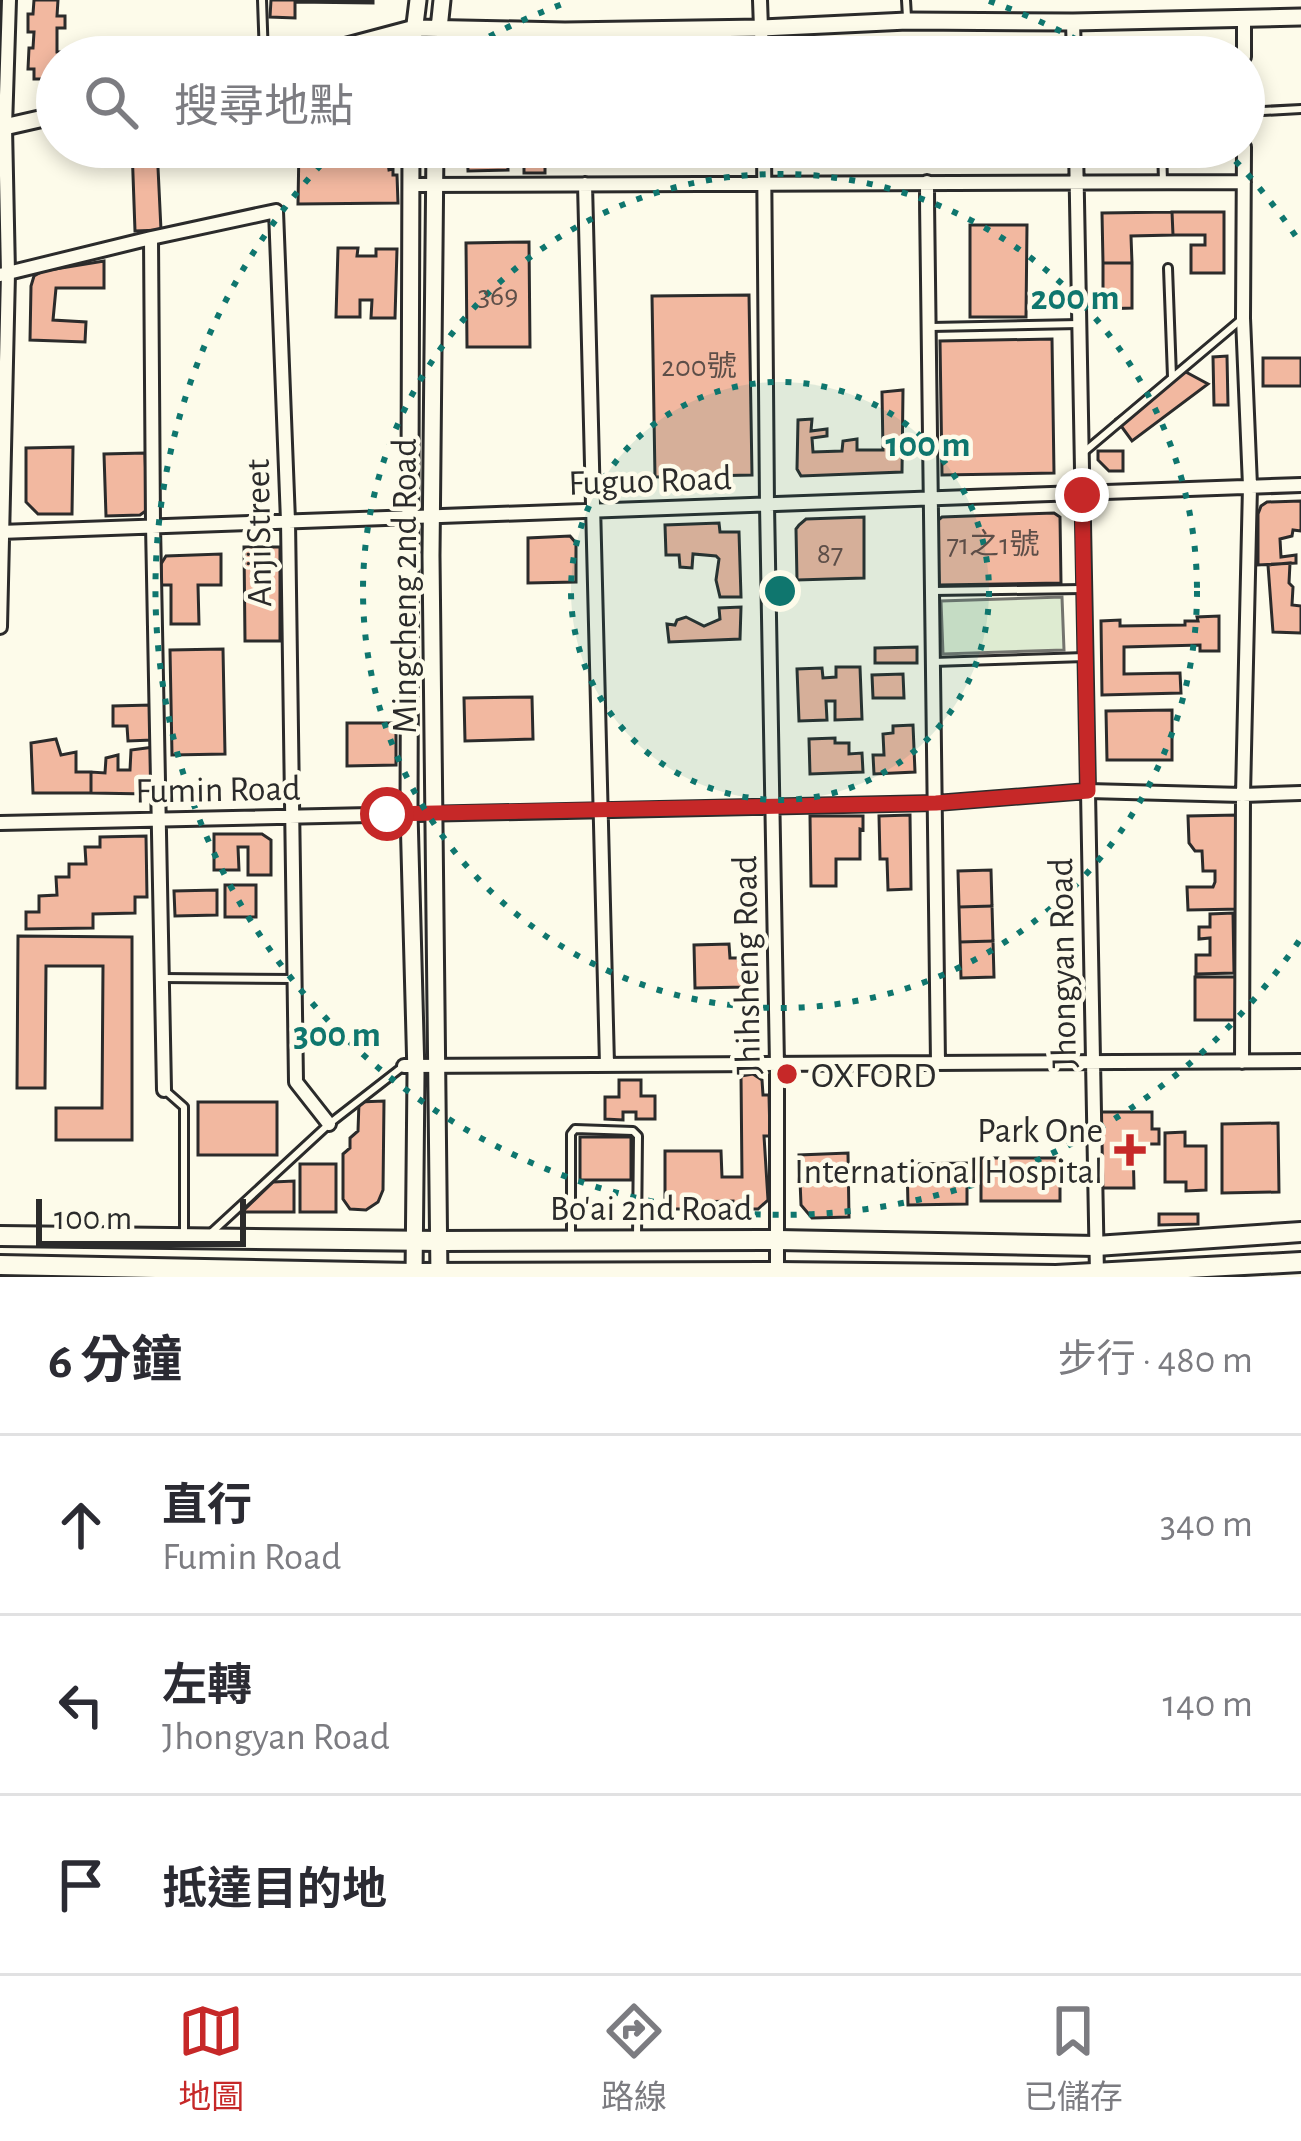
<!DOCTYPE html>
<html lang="zh-TW">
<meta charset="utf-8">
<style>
:root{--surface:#fff;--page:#f2f2f3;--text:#2b2b33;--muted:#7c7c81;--line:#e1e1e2;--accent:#c62828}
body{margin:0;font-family:"Alegreya Sans","Noto Sans TC",sans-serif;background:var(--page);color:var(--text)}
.scale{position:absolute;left:36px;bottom:30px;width:210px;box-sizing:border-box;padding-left:12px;border:6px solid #2b2b2b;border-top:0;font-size:33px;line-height:42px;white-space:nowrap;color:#2b2b2b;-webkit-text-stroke:9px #fdfbea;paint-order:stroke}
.stop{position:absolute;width:36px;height:36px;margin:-27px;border:9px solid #c62828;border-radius:50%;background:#fff}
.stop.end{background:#c62828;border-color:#fff;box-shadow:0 3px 12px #0008}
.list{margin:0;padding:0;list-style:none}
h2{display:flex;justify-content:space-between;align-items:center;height:156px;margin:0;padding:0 48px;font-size:51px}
h2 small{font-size:39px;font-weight:400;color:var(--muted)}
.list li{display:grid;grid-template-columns:78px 1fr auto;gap:36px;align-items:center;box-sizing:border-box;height:180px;padding:0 48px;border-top:3px solid var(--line)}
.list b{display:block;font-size:45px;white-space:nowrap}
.list p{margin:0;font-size:39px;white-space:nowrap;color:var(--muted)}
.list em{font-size:39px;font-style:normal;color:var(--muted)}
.icon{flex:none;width:66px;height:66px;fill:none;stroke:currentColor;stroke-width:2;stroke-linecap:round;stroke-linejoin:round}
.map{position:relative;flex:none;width:1301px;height:1277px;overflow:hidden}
.search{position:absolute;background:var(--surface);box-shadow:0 6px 18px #0003;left:36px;right:36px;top:36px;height:132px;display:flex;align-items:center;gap:30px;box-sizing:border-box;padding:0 42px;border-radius:66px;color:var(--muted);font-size:45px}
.sheet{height:696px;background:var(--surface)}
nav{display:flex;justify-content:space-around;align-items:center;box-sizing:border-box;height:168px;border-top:3px solid var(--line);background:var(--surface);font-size:33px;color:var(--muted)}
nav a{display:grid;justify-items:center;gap:6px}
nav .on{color:var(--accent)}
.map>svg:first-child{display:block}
.green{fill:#deebd1;stroke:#74746e;stroke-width:3}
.building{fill:#f2b8a0;stroke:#2b2b2b;stroke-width:3}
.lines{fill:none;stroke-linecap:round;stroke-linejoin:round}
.service-casing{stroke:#2b2b2b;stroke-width:12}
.minor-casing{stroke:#2b2b2b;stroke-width:18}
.tertiary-casing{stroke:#2b2b2b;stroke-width:21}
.secondary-casing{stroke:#2b2b2b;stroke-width:24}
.service{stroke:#fdfbea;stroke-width:6}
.minor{stroke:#fdfbea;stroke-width:12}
.tertiary{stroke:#fdfbea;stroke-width:15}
.secondary{stroke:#fdfbea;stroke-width:18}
.route{stroke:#c62828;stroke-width:15}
.ring{fill:none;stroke:#0f766e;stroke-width:6;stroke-dasharray:6 12}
.poi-dot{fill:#c62828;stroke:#fdfbea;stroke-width:4.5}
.labels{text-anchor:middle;stroke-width:9;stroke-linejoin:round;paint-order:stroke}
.number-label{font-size:30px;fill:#5d4e48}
.street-label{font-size:36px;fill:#2b2b2b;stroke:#fdfbea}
.poi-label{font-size:36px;fill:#2b2b2b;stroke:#fdfbea;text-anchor:start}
.centre{fill:#0f766e;stroke:#fdfbea;stroke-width:6}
.ring-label{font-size:36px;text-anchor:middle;font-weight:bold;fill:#0f766e;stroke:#fdfbea;stroke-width:9;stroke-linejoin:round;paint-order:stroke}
</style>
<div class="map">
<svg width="1301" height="1277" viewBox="0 0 1301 1277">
<rect width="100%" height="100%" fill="#fdfbea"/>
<!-- green -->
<path class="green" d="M1062,597L1064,650L943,654L941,601Z"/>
<!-- building -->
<path class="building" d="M34,0H58L57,16H65V28H57V52H75V57H57V83H43L44,79H34V69H28L29,48H33L34,32H28V14H33Z
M271,0H373V3L295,2V18L270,17Z
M834,45H956V57H834Z
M132,147H157L161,230L135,231Z
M299,147H369L371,163H388L389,170L393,169V175H397L398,203L298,204Z
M467,147H507L508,170L468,171Z
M524,147H568H545V173H524Z
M577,147H621L625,148V159L577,160Z
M1172,212L1173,235L1131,236L1132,263H1103L1102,213Z
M1172,212H1224V273H1191V245H1205V235H1173Z
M970,225H1027L1026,317H970Z
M529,242L530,347H467L466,243Z
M338,248H358L357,256H376V249H397L395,318H371L372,300H360V317H336Z
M104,261V288H56L53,320L86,322L85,342L30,340L31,286L34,276L43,271Z
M1103,263H1132V308L1103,309Z
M749,295L752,475L655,477L652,296Z
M1052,339L1054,473L942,475L940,341Z
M1227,356L1228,405H1214L1213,357Z
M1263,358H1301V386H1263Z
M1184,371L1208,384L1132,441L1116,419Z
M903,390L902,472L801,476L797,469L798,420L812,419L811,431L827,429V436L812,438L813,452L842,451L843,441L857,439V450H883L882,392Z
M73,447L72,514H38L26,502V448Z
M1098,451H1123V471H1109L1098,460Z
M145,453L147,510L140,515L106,516L104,454Z
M1301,501V531L1293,530L1292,536L1280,539L1281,557L1296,555V563L1258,565V514L1261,506L1267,502Z
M1054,513L1060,517L1061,583L939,585L937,521L942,517Z
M864,517V578L797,580L796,529L799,525L806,519Z
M719,523L720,532H739L741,597H720L716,580L719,559L716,556L693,554L692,568L680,567L679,555H666L665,525Z
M570,536L576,543V582L528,583V538Z
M244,547H280V641H245Z
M221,554V585H198L199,624H171V585H161V564L166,556Z
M1290,563L1289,583L1293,587L1292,605L1301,606V633L1273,632L1268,565Z
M741,607L740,639L669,642L667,624L675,625L677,620L686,617L704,626L720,619L719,608Z
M1219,616V651H1200V645L1124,647V674L1180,673L1181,693L1102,695L1101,621L1120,620V626L1185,625V621H1198L1197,617Z
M917,647V663H875V648Z
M223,649L225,754L172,755L170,650Z
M836,667H860L862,719L835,720V701H826L827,720L799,721L797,669L822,668L823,678L836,677Z
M903,674L904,698H873L872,675Z
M532,697L533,739L465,741L464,698Z
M151,705L152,740L128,741L127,726H113V706Z
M1172,710V760H1107L1106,711Z
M347,723H396V765L347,766Z
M913,725L915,772L874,774L873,755H884L883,734L893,733V726Z
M835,738V743H849V754L862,753L863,772L810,774L809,739Z
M56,739L61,755L76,752V772H91V793H33L31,743Z
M154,747V787L149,794L91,793V772L105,773L106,758L118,755V770H130L131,750Z
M910,815L911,889L888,890L887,859H880L879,816Z
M1237,815V826H1240L1241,909L1188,910L1187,887H1213L1215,882V871H1203L1202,851H1195L1189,843L1188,816Z
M810,816H863V830L860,829V859H836V886H811Z
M214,834H262L271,840V875H248V847H238L239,870H214Z
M146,836L147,897H135V913L93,914V928L26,929V912H39V896L57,895L56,877H69V864H86L85,847H100V837Z
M991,870L992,906L959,907L958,871Z
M225,885H256V917H225Z
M217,890V915L175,916L174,891Z
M992,906L993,941L960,942L959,907Z
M1233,913L1234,973L1196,974V955H1210V938L1199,939V927H1210V914Z
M18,936L132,937V1140H56V1108H102L103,966H46L45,1088H17Z
M993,941L994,977L961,978L960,942Z
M729,944L730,958H745L746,987L695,988L694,945Z
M1195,977H1237V1020H1195Z
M753,1074L762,1080L763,1095H769L770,1136H764L768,1200L758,1209H733V1201L693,1202V1209H672V1204H665V1151H721L722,1177H742L741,1076Z
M619,1080H641V1096H655V1119H636V1112H623V1120L605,1119V1097H619Z
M384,1101L383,1190L378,1202L366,1210L350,1209L343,1199V1154L350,1148V1138L358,1131L359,1102Z
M198,1102H277V1155H198Z
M1100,1112H1152V1129H1159V1144H1133L1134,1188H1101Z
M1278,1123L1279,1192L1222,1193V1124Z
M1185,1132V1146H1206V1190L1186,1191V1182H1165V1133Z
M580,1137H631V1180H580Z
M848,1153L849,1217L812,1218L801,1205L799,1155Z
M981,1158H1060V1201H981Z
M967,1163V1204L908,1205L907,1164Z
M300,1164H336V1212H300Z
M294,1181V1212H242L273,1182Z
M1159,1214H1198V1224L1159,1225Z"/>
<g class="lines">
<!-- service casing -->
<g class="service-casing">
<path id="service" d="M262,0L264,57
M906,0L907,17
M565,31V57
M526,34V57
M1244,112L1301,109
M1162,147L1163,182
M1168,268L1172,377
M931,327L1079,324
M1084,452L1243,318
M933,591L1082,589
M933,662L1085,657
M162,978L294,979
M167,1092L184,1107V1233
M212,1232L329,1124L401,1068
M571,1236V1134L575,1129L633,1131L638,1136L637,1237"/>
</g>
<!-- minor casing -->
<g class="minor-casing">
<path id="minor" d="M760,0L762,57
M1073,22L1074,57
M1244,57V19
M764,147L767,505L777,1065V1277
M1076,147L1097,1275
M927,182C928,476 936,770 938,1063
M585,184L607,1065
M411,185L1244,182
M151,238L153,525L164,1090
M0,275L151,238L276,211L288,521L296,1082L329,1124
M0,532L1301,485
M0,627L8,273L5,127L9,0
M0,823L936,803L1088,791L1243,795L1301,793
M1242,1062L1243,795L1250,486L1243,318L1244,147
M404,1066L1301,1061"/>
</g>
<!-- tertiary casing -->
<g class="tertiary-casing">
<path id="tertiary" d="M306,57L415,28L565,31L761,28L907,21L1073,22L1301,17
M411,57L418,0
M436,57L442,0
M0,128L57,115
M411,147L409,813L416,1074L414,1277
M435,147L431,556L439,1277"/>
</g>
<!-- secondary casing -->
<g class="secondary-casing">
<path id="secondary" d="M0,1236L440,1241L778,1240L1096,1246L1301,1232
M0,1265L414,1273L777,1272L1056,1275L1301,1262"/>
</g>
<!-- service -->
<use href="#service" class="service"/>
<!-- minor -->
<use href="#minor" class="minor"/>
<!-- tertiary -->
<use href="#tertiary" class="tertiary"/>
<!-- secondary -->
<use href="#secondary" class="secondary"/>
</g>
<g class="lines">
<!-- route -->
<path class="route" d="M387,814L936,803L1088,791L1082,495"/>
</g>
<!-- distance rings -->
<circle cx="780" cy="591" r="209" fill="#0f766e" fill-opacity=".12"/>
<g class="ring">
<circle cx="780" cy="591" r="209"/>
<circle cx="780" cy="591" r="417"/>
<path d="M1299 941A626 626 0 1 1 337 148M458 54A626 626 0 0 1 571 1M989 1A626 626 0 0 1 1102 54M1223 148A626 626 0 0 1 1299 241"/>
</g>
<!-- markers -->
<g class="poi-dot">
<circle cx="787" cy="1074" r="12"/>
<path d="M1124 1132h12v12h12v12h-12v12h-12v-12h-12v-12h12z"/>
</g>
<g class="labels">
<!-- number labels -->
<g class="number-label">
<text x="498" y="305">369</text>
<text x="699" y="376">200號</text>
<text x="993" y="554">71之1號</text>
<text x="830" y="563">87</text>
</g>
<!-- street labels -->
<g class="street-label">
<text transform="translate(650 479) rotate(-2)" y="13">Fuguo Road</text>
<text transform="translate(257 533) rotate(-91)" y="13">Anji Street</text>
<text transform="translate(403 586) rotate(-90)" y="13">Mingcheng 2nd Road</text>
<text transform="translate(218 788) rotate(-1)" y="13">Fumin Road</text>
<text transform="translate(1061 963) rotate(-91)" y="13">Jhongyan Road</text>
<text transform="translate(745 965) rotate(-91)" y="13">Jhihsheng Road</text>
<text x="651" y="1220">Bo'ai 2nd Road</text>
</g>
<!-- poi labels -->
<g class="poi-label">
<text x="811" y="1087">OXFORD</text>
<text x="1103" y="1142" text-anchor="end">Park One<tspan x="1103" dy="41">International Hospital</tspan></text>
</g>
</g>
<circle cx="780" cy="591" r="18" class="centre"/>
<g class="ring-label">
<text x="1075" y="309">200 m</text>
<text x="928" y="456">100 m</text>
<text x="337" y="1046">300 m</text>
</g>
</svg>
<div class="scale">100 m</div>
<div class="stop" style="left:387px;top:814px"></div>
<div class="stop end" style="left:1082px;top:495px"></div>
<div class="search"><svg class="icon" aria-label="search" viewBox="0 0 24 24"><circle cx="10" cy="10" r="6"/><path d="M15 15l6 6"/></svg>搜尋地點</div>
</div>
<section class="sheet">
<h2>6 分鐘<small>步行 · 480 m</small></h2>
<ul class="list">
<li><svg class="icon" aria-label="ahead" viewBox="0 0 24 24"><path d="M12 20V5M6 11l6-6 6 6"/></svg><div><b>直行</b><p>Fumin Road</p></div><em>340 m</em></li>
<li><svg class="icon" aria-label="left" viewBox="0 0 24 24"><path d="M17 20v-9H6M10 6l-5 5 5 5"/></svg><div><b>左轉</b><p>Jhongyan Road</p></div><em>140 m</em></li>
<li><svg class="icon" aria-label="arrive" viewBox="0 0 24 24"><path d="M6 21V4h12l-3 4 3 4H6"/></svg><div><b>抵達目的地</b></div></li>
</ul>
</section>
<nav>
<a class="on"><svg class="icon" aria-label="map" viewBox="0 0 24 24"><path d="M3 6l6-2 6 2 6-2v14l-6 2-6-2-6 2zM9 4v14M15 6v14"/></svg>地圖</a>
<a><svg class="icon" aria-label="directions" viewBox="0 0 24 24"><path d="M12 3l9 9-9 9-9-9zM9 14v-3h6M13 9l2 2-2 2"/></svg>路線</a>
<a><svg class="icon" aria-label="saved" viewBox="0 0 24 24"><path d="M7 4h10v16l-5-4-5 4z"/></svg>已儲存</a>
</nav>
